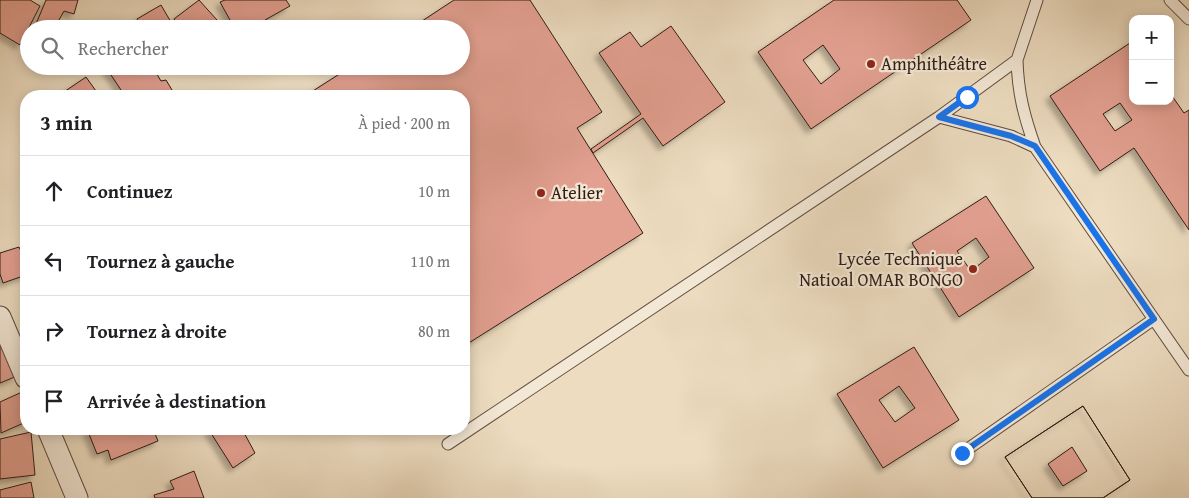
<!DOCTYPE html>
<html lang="fr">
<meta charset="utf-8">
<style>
:root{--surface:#fff;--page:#f2f2f2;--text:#202124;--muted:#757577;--line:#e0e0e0}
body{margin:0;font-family:"Gentium Book Plus",serif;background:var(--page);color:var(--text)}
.controls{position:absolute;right:15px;top:15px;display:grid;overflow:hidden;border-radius:10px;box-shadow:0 2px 12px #0003}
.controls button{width:45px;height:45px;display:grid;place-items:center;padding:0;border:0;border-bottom:1px solid var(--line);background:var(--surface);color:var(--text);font:25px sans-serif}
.stop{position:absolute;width:15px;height:15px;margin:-11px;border:4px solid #1a73e8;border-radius:50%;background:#fff}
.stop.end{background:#1a73e8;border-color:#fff;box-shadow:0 1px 5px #0008}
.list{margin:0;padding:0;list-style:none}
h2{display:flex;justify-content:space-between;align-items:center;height:65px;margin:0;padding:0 20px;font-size:21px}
h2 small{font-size:16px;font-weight:400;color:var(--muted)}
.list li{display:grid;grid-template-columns:32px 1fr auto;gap:15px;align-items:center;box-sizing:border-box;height:70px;padding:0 20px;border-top:1px solid var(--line)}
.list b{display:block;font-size:19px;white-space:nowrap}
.list em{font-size:16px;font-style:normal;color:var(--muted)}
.icon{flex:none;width:28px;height:28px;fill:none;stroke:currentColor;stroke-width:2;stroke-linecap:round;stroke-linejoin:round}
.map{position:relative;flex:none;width:1189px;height:498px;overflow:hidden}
.search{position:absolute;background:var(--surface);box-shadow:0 2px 12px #0003;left:20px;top:20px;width:450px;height:55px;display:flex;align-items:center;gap:12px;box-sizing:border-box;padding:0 18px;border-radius:28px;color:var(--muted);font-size:19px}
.panel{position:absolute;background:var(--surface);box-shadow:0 2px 12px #0003;left:20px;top:90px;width:450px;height:345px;border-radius:20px}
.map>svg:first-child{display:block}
.building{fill:#e3a091;stroke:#301c14;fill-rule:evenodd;filter:url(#shadow)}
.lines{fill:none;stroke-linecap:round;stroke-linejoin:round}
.lane-casing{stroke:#5f4c3f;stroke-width:13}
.street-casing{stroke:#5f4c3f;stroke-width:23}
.lane{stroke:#f3e8d6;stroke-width:11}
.street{stroke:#f3e8d6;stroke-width:21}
.route{stroke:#1a73e8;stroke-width:6}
.poi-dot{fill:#8f2418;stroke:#f3e8d6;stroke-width:2}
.labels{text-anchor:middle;stroke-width:4.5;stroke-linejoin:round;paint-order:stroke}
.poi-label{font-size:18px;fill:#301c14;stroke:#f3e8d6;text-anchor:start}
</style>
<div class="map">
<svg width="1189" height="498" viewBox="0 0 1189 498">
<defs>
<filter id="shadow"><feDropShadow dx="-4.5" dy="4.5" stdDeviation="2.5" flood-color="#0004"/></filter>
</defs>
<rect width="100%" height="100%" fill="#eddcc0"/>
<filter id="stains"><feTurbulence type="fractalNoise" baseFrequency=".004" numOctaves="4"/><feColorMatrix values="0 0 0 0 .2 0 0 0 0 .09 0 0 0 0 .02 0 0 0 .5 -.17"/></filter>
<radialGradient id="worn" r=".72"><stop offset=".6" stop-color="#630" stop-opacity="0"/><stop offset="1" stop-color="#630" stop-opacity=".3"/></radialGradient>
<!-- building -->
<path class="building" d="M0,0H30L40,6L20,45L0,33Z
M46,0H78L74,14L64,11L54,29H45L36,24Z
M199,0L217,20L206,29H181L174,19Z
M225,0H286L290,6L265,20L270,29H235L220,2Z
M454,0H530L602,112L577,128L643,233L464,346V96H305L352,66H461V29H410Z
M834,0H957L971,20L811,129L758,52ZM823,45L840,69L821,84L803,60Z
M161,5L175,29H143L137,19Z
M671,26L725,102L663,146L643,118L593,153L591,149L641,114L599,53L630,32L641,47Z
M1133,41V101H1170V93L1184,113L1189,110V230L1134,148L1100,171L1050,96ZM1120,103L1132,120L1115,131L1103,114Z
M105,66H152L161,81L166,80L175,95L155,96L151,91L143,96H125Z
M86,77L96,91L89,96H58Z
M986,196L1034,268L959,317L912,243ZM976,238L989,257L971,271L957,251Z
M19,247L26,262V275L3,283L0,274V253Z
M0,341L17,376L0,383Z
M914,347L959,420L883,468L837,394ZM899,386L915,408L895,422L879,400Z
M22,392L26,402V422L1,433L0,402Z
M1083,406L1130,480L1103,498H1032L1005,457Z
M1083,406L1130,480L1103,498H1032L1005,457ZM1072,447L1087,471L1063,486L1048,464Z
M87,429H153L158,441L111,460L108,450L97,454Z
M211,429H242L255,453L233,468L209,430Z
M31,432L35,475L0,479V439Z
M194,471L204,498H155L154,495L174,489L170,481Z
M31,482L34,498H0V490Z"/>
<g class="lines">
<!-- lane casing -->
<g class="lane-casing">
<path id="lane" d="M1170,0L1189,19
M1017,60C1018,93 1024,116 1035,147L1189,370
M939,117L1011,136L1035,147
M448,444L939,117L1017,60L1037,0
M962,453L1154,319"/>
</g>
<!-- street casing -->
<g class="street-casing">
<path id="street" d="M0,317L26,378
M48,429L77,498"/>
</g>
<!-- lane -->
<use href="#lane" class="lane"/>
<!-- street -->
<use href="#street" class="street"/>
</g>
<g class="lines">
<!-- route -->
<path class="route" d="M962,453L1154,319L1035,146L1011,136L939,117L967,97"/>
</g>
<!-- markers -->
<g class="poi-dot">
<circle cx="871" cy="64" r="5"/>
<circle cx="541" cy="193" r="5"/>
<circle cx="973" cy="269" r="5"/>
</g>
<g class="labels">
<!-- poi labels -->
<g class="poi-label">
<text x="881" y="70">Amphithéâtre</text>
<text x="551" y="199">Atelier</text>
<text x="963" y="265" text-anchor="end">Lycée Technique<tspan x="963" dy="21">Natioal OMAR BONGO</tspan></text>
</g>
</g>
<rect width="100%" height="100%" filter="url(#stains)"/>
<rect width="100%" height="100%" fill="url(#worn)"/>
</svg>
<div class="controls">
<button>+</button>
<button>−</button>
</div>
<div class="stop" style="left:967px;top:97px"></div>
<div class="stop end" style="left:962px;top:453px"></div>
<div class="search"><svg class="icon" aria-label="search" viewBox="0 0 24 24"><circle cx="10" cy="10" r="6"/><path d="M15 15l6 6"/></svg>Rechercher</div>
<section class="panel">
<h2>3 min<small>À pied · 200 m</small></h2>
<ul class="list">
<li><svg class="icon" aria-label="ahead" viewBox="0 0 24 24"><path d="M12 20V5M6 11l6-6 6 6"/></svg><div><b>Continuez</b></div><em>10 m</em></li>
<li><svg class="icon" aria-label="left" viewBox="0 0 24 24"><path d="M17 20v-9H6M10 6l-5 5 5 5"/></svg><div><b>Tournez à gauche</b></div><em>110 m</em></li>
<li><svg class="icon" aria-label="right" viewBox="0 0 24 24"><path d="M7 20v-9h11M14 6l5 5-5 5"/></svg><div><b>Tournez à droite</b></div><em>80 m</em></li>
<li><svg class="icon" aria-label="arrive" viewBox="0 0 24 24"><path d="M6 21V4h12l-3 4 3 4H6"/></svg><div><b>Arrivée à destination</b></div></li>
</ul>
</section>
</div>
